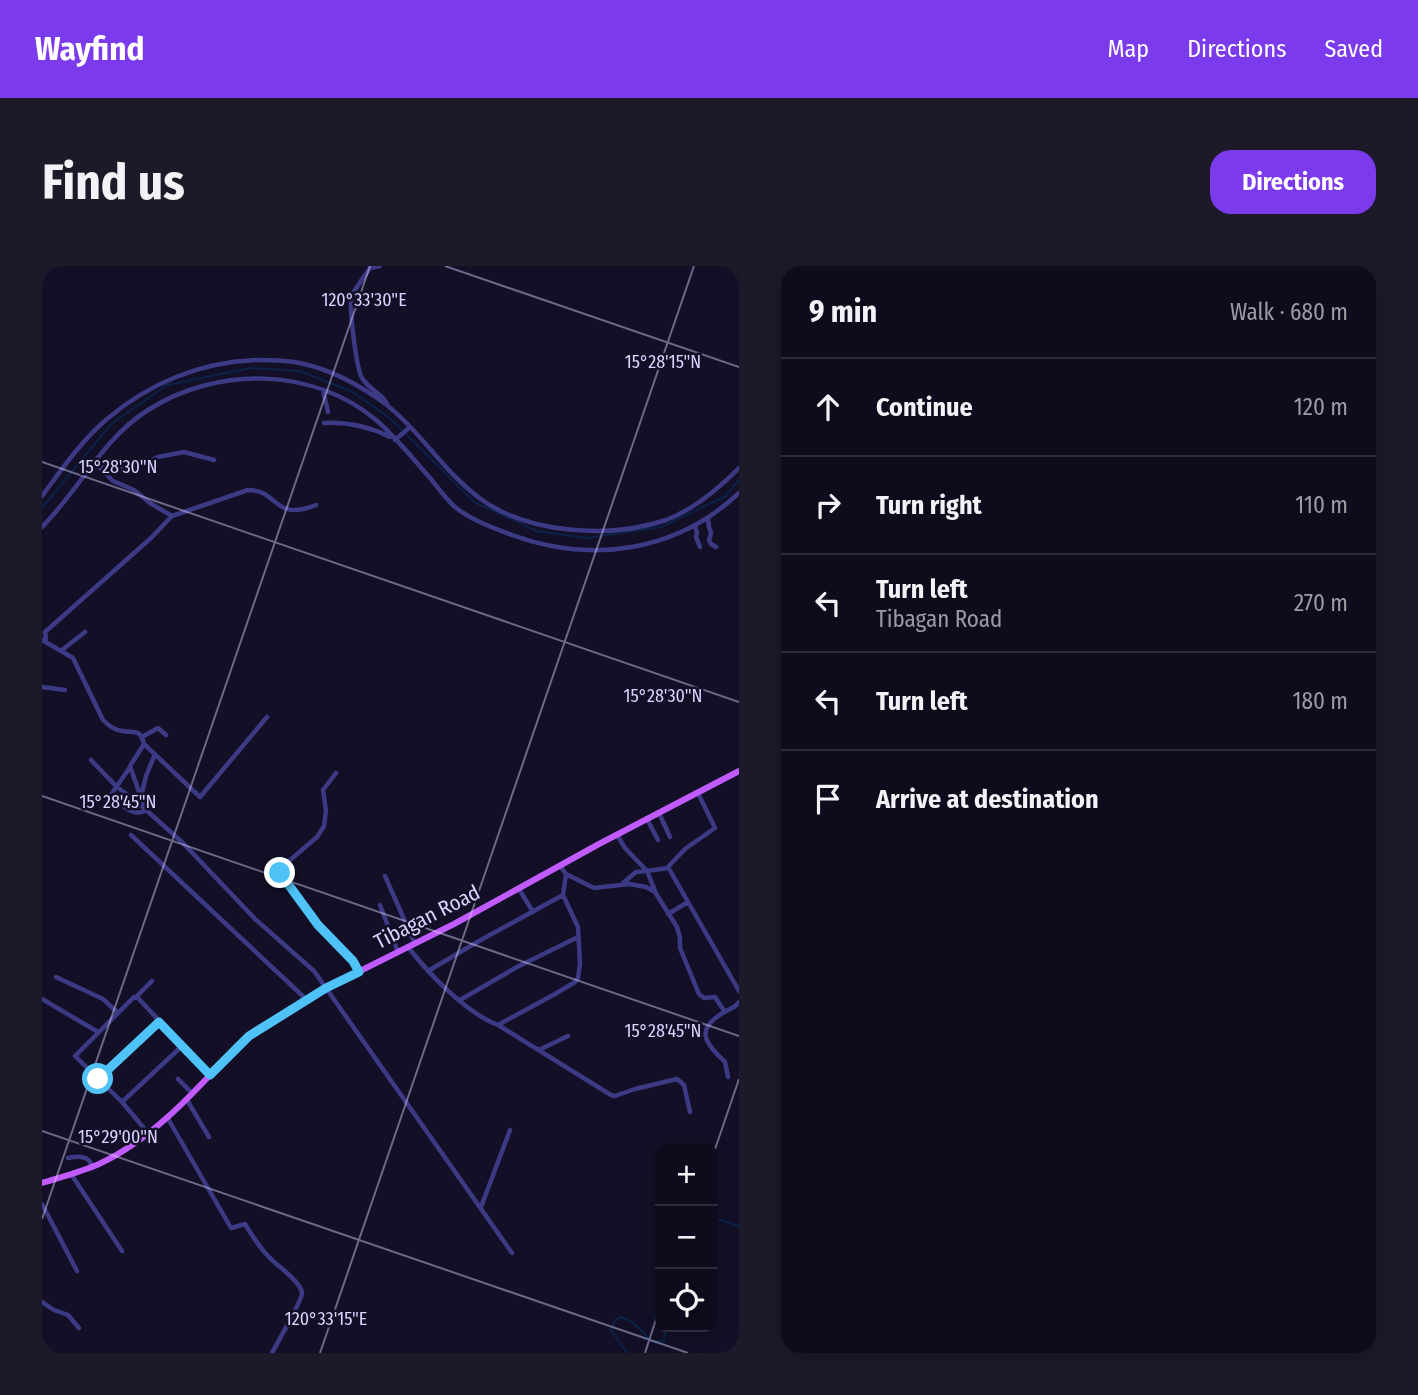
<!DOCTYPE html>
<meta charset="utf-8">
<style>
:root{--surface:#0e0b1c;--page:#1c1929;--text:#f1f3f6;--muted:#9b9ba3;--line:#2e2b3b;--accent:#7c3aed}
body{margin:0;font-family:"Fira Sans Condensed",sans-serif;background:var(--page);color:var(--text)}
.controls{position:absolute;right:21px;bottom:21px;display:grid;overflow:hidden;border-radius:14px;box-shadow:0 4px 18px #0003}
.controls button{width:63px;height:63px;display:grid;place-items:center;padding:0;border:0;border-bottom:2px solid var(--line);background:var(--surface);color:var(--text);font:35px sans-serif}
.stop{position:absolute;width:21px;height:21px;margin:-16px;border:5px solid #4fc3f7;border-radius:50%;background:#fff}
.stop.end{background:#4fc3f7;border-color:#fff;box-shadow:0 2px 7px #0008}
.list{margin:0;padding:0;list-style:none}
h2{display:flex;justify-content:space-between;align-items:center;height:91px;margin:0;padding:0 28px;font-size:30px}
h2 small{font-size:23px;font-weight:400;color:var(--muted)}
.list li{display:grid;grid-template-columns:46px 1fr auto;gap:21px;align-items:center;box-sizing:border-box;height:98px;padding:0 28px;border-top:2px solid var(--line)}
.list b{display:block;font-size:26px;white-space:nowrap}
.list p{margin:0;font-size:23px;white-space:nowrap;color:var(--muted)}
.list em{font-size:23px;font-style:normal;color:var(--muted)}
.icon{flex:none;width:38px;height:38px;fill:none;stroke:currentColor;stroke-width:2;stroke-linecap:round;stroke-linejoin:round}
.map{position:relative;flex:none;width:697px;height:1087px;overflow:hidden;border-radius:21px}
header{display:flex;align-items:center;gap:42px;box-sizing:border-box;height:98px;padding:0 35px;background:var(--accent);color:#fff}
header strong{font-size:33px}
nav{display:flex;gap:38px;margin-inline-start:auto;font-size:24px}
.intro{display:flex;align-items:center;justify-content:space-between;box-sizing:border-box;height:168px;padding:0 42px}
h1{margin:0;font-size:49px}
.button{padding:18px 32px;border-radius:21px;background:var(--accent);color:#fff;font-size:24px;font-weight:700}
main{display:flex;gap:42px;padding:0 42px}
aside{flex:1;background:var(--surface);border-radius:21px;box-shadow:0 4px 18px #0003}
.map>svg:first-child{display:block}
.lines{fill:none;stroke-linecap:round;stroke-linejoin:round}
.stream{stroke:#0c2248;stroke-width:2}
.minor{stroke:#3d3a85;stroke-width:4.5}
.major{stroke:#c25bff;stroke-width:6}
.route{stroke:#4fc3f7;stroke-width:9}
.ticks{fill:none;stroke:#d9d4ff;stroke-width:2;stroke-opacity:0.45}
.labels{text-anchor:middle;stroke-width:5;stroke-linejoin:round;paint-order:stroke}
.street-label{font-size:21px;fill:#d9d4ff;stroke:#130f26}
.ticks-label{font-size:18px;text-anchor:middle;fill:#d9d4ff;stroke:#130f26;stroke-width:5;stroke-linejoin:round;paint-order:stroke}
</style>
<header>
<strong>Wayfind</strong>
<nav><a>Map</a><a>Directions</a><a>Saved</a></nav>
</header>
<div class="intro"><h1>Find us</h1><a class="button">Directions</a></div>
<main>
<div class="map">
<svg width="697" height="1087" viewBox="0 0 697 1087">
<rect width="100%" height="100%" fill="#130f26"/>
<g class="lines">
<!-- stream -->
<path class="stream" d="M0,242L69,158L125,119L209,102L258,105L311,126L349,153L432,236L495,265L545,272L619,261L684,230L697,213
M671,956L680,954L697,960
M585,1087L569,1064L573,1054L579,1051L592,1057L610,1076L622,1075L623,1067L617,1060L612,1050L618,1045"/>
<!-- minor -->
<path class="minor" d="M338,0L328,2C325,7 311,25 310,30C306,39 315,105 320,112C327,124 341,127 346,140
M281,124L286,146
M282,157C305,156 328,161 348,171
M353,174L368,161
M52,196L74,204L92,202L116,191L142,186L172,194
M55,199L71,215L92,224L108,237L130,250
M0,230C20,203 39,175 65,153C107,117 159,96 214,94C230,94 246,94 262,98C289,104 315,118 338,134C376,161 399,203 436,231C484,268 568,273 624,254C651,244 676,223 697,202
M666,253L667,261L669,267L667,274L669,278L674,281
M653,260L655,267L654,271L658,281
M0,261C38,223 60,173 106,144C176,100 270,101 334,154C352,169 373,195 389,213C396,222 404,233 413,241C429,254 451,262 470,269C550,298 634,286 697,227
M0,374L31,392L61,454C67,460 72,464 81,465C94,467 98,463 102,478L88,500L103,543L141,577L213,653L272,705L470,987
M4,374L3,366L109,272L130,250L206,224C237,224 231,256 274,239
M20,384L43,366
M0,421L23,424
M100,471L116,462L124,469
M102,478L158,531L225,451
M49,494L74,520L102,542
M88,501L69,529C80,539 90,552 105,544
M294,507L281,524L284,545L282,560L275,571L240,601L238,607L276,659L311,695L317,706
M100,527L104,510L113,488
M656,527L673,562L643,583L626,601L697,725
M617,547L628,571
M605,553L616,574
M89,569L265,734
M575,569L583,582L605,605L626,602
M518,600L524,608L552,622L587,618L604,621L613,626L635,661L638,672V682L657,728L662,732L673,731L683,746
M343,610L373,678
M581,617L594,606L605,605L613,625
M477,623L491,646
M338,639L356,686
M626,648L646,636
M366,681C387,708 424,747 456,759L569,829L573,830L593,823L635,813L642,819L648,846
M386,705L437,675L521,629
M14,711L61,733L76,747
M94,731L110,715
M0,733L56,766
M418,734L475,701L536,671
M456,759L513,728L533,716L536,712L538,698L536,661L521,629L524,608
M497,784L526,770
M686,811L683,796C662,776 652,763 684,745C690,742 693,742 697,736
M56,813L117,756
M136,813L150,827
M145,834L167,871
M80,836L140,780
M125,851L189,962L203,958C211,971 219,984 230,994C237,1001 259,1016 260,1027C260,1035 235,1077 230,1087
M106,867L80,836L33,790L92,731L96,732L168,809
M26,892C35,890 48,889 50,901
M29,908L80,985
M0,938L35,1005
M439,941L468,864
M0,1036L12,1044L26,1049L37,1062"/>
<!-- major -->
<path class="major" d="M0,917C19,911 39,906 57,898C113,872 156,822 197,778L207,770L284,722L412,658L557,578L697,505"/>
</g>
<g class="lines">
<!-- route -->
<path class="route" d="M56,813L117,756L168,809L207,770L284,722L317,706L311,695L276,659L238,607"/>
</g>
<!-- ticks -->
<path class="ticks" d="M403,0L697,101M0,10L4,0M0,196L697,436M0,530L697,770M0,865L646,1087M671,889L697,813M0,953L328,0M278,1087L652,0M603,1087L618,1041"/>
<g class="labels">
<!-- street labels -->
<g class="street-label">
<text transform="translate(385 651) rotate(-27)" y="7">Tibagan Road</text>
</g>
</g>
<g class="ticks-label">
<text x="322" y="40">120°33'30"E</text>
<text x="621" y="102">15°28'15"N</text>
<text x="76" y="207">15°28'30"N</text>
<text x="621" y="436">15°28'30"N</text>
<text x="76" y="542">15°28'45"N</text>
<text x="621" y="771">15°28'45"N</text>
<text x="76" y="877">15°29'00"N</text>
<text x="284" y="1059">120°33'15"E</text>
</g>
</svg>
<div class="controls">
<button>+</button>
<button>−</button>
<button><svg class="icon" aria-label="locate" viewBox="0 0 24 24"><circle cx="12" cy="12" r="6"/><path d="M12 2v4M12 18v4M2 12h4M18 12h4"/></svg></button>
</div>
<div class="stop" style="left:56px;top:813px"></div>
<div class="stop end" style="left:238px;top:607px"></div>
</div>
<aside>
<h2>9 min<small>Walk · 680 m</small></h2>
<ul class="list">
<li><svg class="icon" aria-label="ahead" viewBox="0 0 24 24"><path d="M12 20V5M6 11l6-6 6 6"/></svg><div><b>Continue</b></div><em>120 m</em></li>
<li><svg class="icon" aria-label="right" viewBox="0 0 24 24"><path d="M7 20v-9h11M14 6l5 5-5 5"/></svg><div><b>Turn right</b></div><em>110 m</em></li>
<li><svg class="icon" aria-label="left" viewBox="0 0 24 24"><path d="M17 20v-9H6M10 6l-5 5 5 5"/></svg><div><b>Turn left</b><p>Tibagan Road</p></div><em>270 m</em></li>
<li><svg class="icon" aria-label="left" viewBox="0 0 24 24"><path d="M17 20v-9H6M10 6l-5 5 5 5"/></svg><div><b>Turn left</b></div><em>180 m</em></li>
<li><svg class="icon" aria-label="arrive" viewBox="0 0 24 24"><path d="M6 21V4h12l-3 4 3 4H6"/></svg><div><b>Arrive at destination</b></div></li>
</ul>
</aside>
</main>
